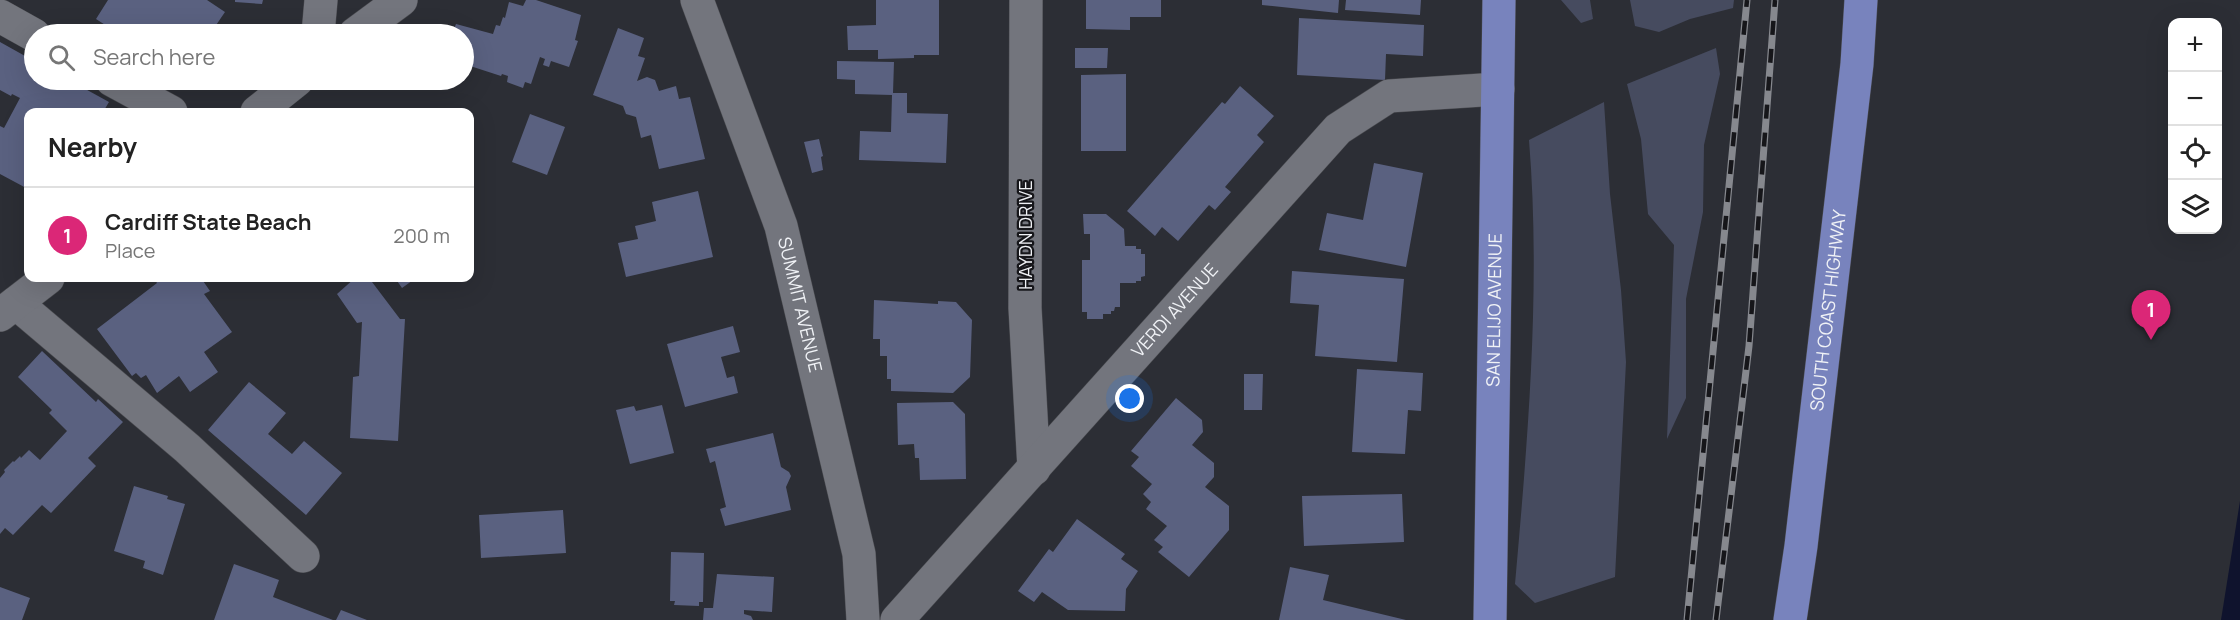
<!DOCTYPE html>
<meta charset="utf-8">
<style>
:root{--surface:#fff;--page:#f2f2f2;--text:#222;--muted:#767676;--line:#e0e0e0;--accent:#db2777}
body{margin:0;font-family:Manrope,sans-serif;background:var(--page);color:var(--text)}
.controls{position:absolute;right:18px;top:18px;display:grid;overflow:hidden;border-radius:12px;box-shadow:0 6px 24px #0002}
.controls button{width:54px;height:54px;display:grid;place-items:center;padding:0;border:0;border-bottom:2px solid var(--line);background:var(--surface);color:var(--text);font:30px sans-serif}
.you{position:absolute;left:1130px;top:399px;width:21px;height:21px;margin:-15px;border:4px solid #fff;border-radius:50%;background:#1a73e8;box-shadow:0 0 0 9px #1a73e833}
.badge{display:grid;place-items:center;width:39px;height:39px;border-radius:50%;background:var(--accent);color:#fff;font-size:20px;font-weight:700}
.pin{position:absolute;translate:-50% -50px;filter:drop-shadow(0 2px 3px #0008)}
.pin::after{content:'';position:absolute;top:32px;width:21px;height:18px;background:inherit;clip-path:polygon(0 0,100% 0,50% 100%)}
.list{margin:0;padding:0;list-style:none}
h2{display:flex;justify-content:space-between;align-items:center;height:78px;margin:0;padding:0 24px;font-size:26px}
h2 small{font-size:20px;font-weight:400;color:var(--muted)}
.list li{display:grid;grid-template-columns:39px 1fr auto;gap:18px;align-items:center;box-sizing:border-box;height:96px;padding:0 24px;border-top:2px solid var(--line)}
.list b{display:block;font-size:22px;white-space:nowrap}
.list p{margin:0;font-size:20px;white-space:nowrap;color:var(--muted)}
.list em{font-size:20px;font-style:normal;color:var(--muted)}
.icon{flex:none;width:33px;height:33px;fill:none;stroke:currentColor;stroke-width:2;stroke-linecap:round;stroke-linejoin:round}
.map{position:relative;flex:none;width:2240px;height:620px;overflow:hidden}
.search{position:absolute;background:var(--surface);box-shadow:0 6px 24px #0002;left:24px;top:24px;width:450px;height:66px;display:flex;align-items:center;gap:15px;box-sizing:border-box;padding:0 21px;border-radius:33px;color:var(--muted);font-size:22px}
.panel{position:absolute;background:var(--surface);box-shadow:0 6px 24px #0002;left:24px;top:108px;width:450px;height:174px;border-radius:12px}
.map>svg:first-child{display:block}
.green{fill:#464b5f}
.water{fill:#0f132d}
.building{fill:#5a6180}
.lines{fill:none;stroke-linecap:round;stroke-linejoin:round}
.minor-casing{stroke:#4a4b50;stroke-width:34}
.major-casing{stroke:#4a4b50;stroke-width:34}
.minor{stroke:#73757d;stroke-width:33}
.major{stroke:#7883bd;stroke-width:33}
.rail-casing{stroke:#86888e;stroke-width:7}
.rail{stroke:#16161a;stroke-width:4.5;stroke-dasharray:14;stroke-linecap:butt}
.labels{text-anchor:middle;stroke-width:4.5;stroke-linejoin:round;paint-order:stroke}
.street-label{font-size:18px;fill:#f0f2f6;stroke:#16161a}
</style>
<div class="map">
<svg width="2240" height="620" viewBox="0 0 2240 620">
<rect width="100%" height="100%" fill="#2c2e35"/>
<!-- green -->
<path class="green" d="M1561,0H1590L1593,19L1581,23Z
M1630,0H1734L1733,8L1690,19L1659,32L1635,26Z
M1716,48L1720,74L1704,145L1703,212L1686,299V398L1667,439L1674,245L1648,214L1641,139L1627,84Z
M1604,102L1610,194L1621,290L1626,362L1615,577L1535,603L1515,584C1528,437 1541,288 1529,140Z"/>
<!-- water -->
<path class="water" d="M2240,501V620H2221Z"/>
<!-- building -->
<path class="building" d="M108,0H207L225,12L210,34H195L190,31L187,34H114L116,32L96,19Z
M235,0H263L262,4L235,2Z
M526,0H536L581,15L575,40L578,41L569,67L551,61L549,67L543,65L545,59L540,57L531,84L525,82L523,88L507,82L508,76L502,74L501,76L464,64V34H452L456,24L493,34L496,25L500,26L503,17L505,18L509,2L523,6Z
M876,0H939V55H914V58L878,59V50H848L847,26L876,25Z
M1086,0H1161V17H1130V30L1086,29Z
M1262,0H1339L1338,13L1262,5Z
M1346,0H1421L1420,15L1345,10Z
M1299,18L1424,25L1423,56L1386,54L1385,80L1297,75Z
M618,28L644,38L638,56L645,58L637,81L647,77L655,80L659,91L676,86L679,99L690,97L705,159L659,169L651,135L641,138L636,117L626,114L623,106L593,95Z
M0,42L34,61V80H69L109,102L103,112H28V129L26,133L28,134V189L0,174V126L4,128L20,98L12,94L11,96L0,90Z
M1075,48H1108L1107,68H1075Z
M837,61L894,62L893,93H907V113L948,114L946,163L859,160L860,131L891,132L892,95L855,94V80L837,79Z
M1126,74V151H1081V75Z
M1240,86L1274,116L1257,135L1264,142L1225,187L1231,192L1215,210L1209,205L1178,241L1162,227L1155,236L1127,211L1222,102L1225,104Z
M530,114L565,127L547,175L512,162Z
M819,139L823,156L821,157L823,170L812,173L804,142Z
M1374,163L1423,173L1406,267L1319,250L1327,213L1363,220Z
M698,191L713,257L626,277L618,243L638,239L635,226L656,221L652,202Z
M1083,214H1106L1124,229L1125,246H1136V249H1141V254H1145V276L1141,277V281H1136V283H1120V307H1115L1114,311H1111V314H1103V319H1087V312H1082V260H1090V234H1084Z
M1292,271L1404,279L1397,362L1315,356L1319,305L1290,303Z
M158,278H201L210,291L204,294L232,332L204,352L218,372L190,392L179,376L157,393L146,375L141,378L136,373L132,376L97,329L157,283L155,280Z
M355,278H369L400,319H405L398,441L350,438L353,377L359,376L362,322L357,323L337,294Z
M395,278H416L402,288Z
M874,300L938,304V301L956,302L972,320L970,377L953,393L891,391V379H887V356H880V339H873Z
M733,326L740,352L721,357L727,378L734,376L738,393L685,407L667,344Z
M42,351L96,402L98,399L123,422L88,458L96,466L51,513L42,505L13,535L5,528L0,534V478L5,472L4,470L13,461L14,462L20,456L21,458L29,450L40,460L67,431L49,413L52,410L18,377Z
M1357,369L1423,373L1421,411L1408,410L1405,454L1352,452Z
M1244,374H1263L1262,410H1244Z
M249,382L286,413L268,434L292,454L304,441L342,473L306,515L208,430Z
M1176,398L1202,420L1203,432L1192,445L1214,463V477L1205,487L1229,506V530L1189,577L1158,552L1163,547L1154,540L1167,526L1146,509L1151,502L1143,494L1152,484L1131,466L1139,457L1131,451Z
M953,402L965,414L966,479L920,480L919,458H915L914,444L898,445L897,403Z
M662,405L674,453L630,464L616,410L634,406L636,411Z
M773,433L781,467L789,472L791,476L786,487L791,510L725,526L720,509L726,507L715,461L710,463L706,449Z
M134,486L168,496L167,499L185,504L163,575L143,568L145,561L114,551Z
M1402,494L1404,542L1304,546L1302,496Z
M563,510L566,553L481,558L479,515Z
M1077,519L1125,554L1121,559L1138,571L1126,589L1125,611L1068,610L1042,592L1034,602L1018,591L1049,549L1053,552Z
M671,552L704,553L703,602H699V606L674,605L675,601H670Z
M234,564L279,580L273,597L333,620H214Z
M1290,567L1329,575L1323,600L1406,620H1279Z
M717,574L774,577L772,612L744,610V614L751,616L753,620H703L704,608H713Z
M0,587L30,598L22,620H0Z
M341,610L367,620H336Z"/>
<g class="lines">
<!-- minor casing -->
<g class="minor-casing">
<g id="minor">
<path id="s1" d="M697,0L781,226L859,554L863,620"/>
<path d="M1026,0L1025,308L1034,469"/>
<path d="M0,16L34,35"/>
<path d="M318,34L321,0"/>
<path d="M355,34L401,0"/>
<path d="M112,80L171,112"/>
<path d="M257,112L297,80"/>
<path d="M16,303L187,448L303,556"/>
<path d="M0,315L48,278"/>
<path id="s2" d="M897,620L1338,129L1389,96L1498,89"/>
</g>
</g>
<!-- major casing -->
<g class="major-casing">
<g id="major">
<path id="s3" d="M1490,620L1499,0"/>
<path id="s4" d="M1790,620L1801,546L1857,64L1861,0"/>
</g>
</g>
<!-- minor -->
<use href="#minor" class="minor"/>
<!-- major -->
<use href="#major" class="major"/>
<!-- rail casing -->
<g class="rail-casing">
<path id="rail" d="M1687,620L1747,0
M1716,620L1749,346L1775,0"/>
</g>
<!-- rail -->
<use href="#rail" class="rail"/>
</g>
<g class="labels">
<!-- street labels -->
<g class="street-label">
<text transform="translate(1026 235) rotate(-90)" y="6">HAYDN DRIVE</text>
<text dy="6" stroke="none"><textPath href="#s1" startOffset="322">SUMMIT AVENUE</textPath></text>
<text dy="6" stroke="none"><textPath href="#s3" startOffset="310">SAN ELIJO AVENUE</textPath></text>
<text dy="6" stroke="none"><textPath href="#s4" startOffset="312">SOUTH COAST HIGHWAY</textPath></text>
<text dy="6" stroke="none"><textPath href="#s2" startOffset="416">VERDI AVENUE</textPath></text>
</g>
</g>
</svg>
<div class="controls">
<button>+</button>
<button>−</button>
<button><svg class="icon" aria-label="locate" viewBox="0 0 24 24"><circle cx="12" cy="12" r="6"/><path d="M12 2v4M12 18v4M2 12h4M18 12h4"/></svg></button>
<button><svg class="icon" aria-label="layers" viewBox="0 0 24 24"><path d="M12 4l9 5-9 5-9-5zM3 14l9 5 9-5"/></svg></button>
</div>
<div class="you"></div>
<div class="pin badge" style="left:2151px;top:340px">1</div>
<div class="search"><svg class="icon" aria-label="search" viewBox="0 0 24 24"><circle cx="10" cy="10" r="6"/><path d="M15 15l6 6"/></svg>Search here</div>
<section class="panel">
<h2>Nearby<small></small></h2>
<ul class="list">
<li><span class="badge">1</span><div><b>Cardiff State Beach</b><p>Place</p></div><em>200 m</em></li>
</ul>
</section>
</div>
